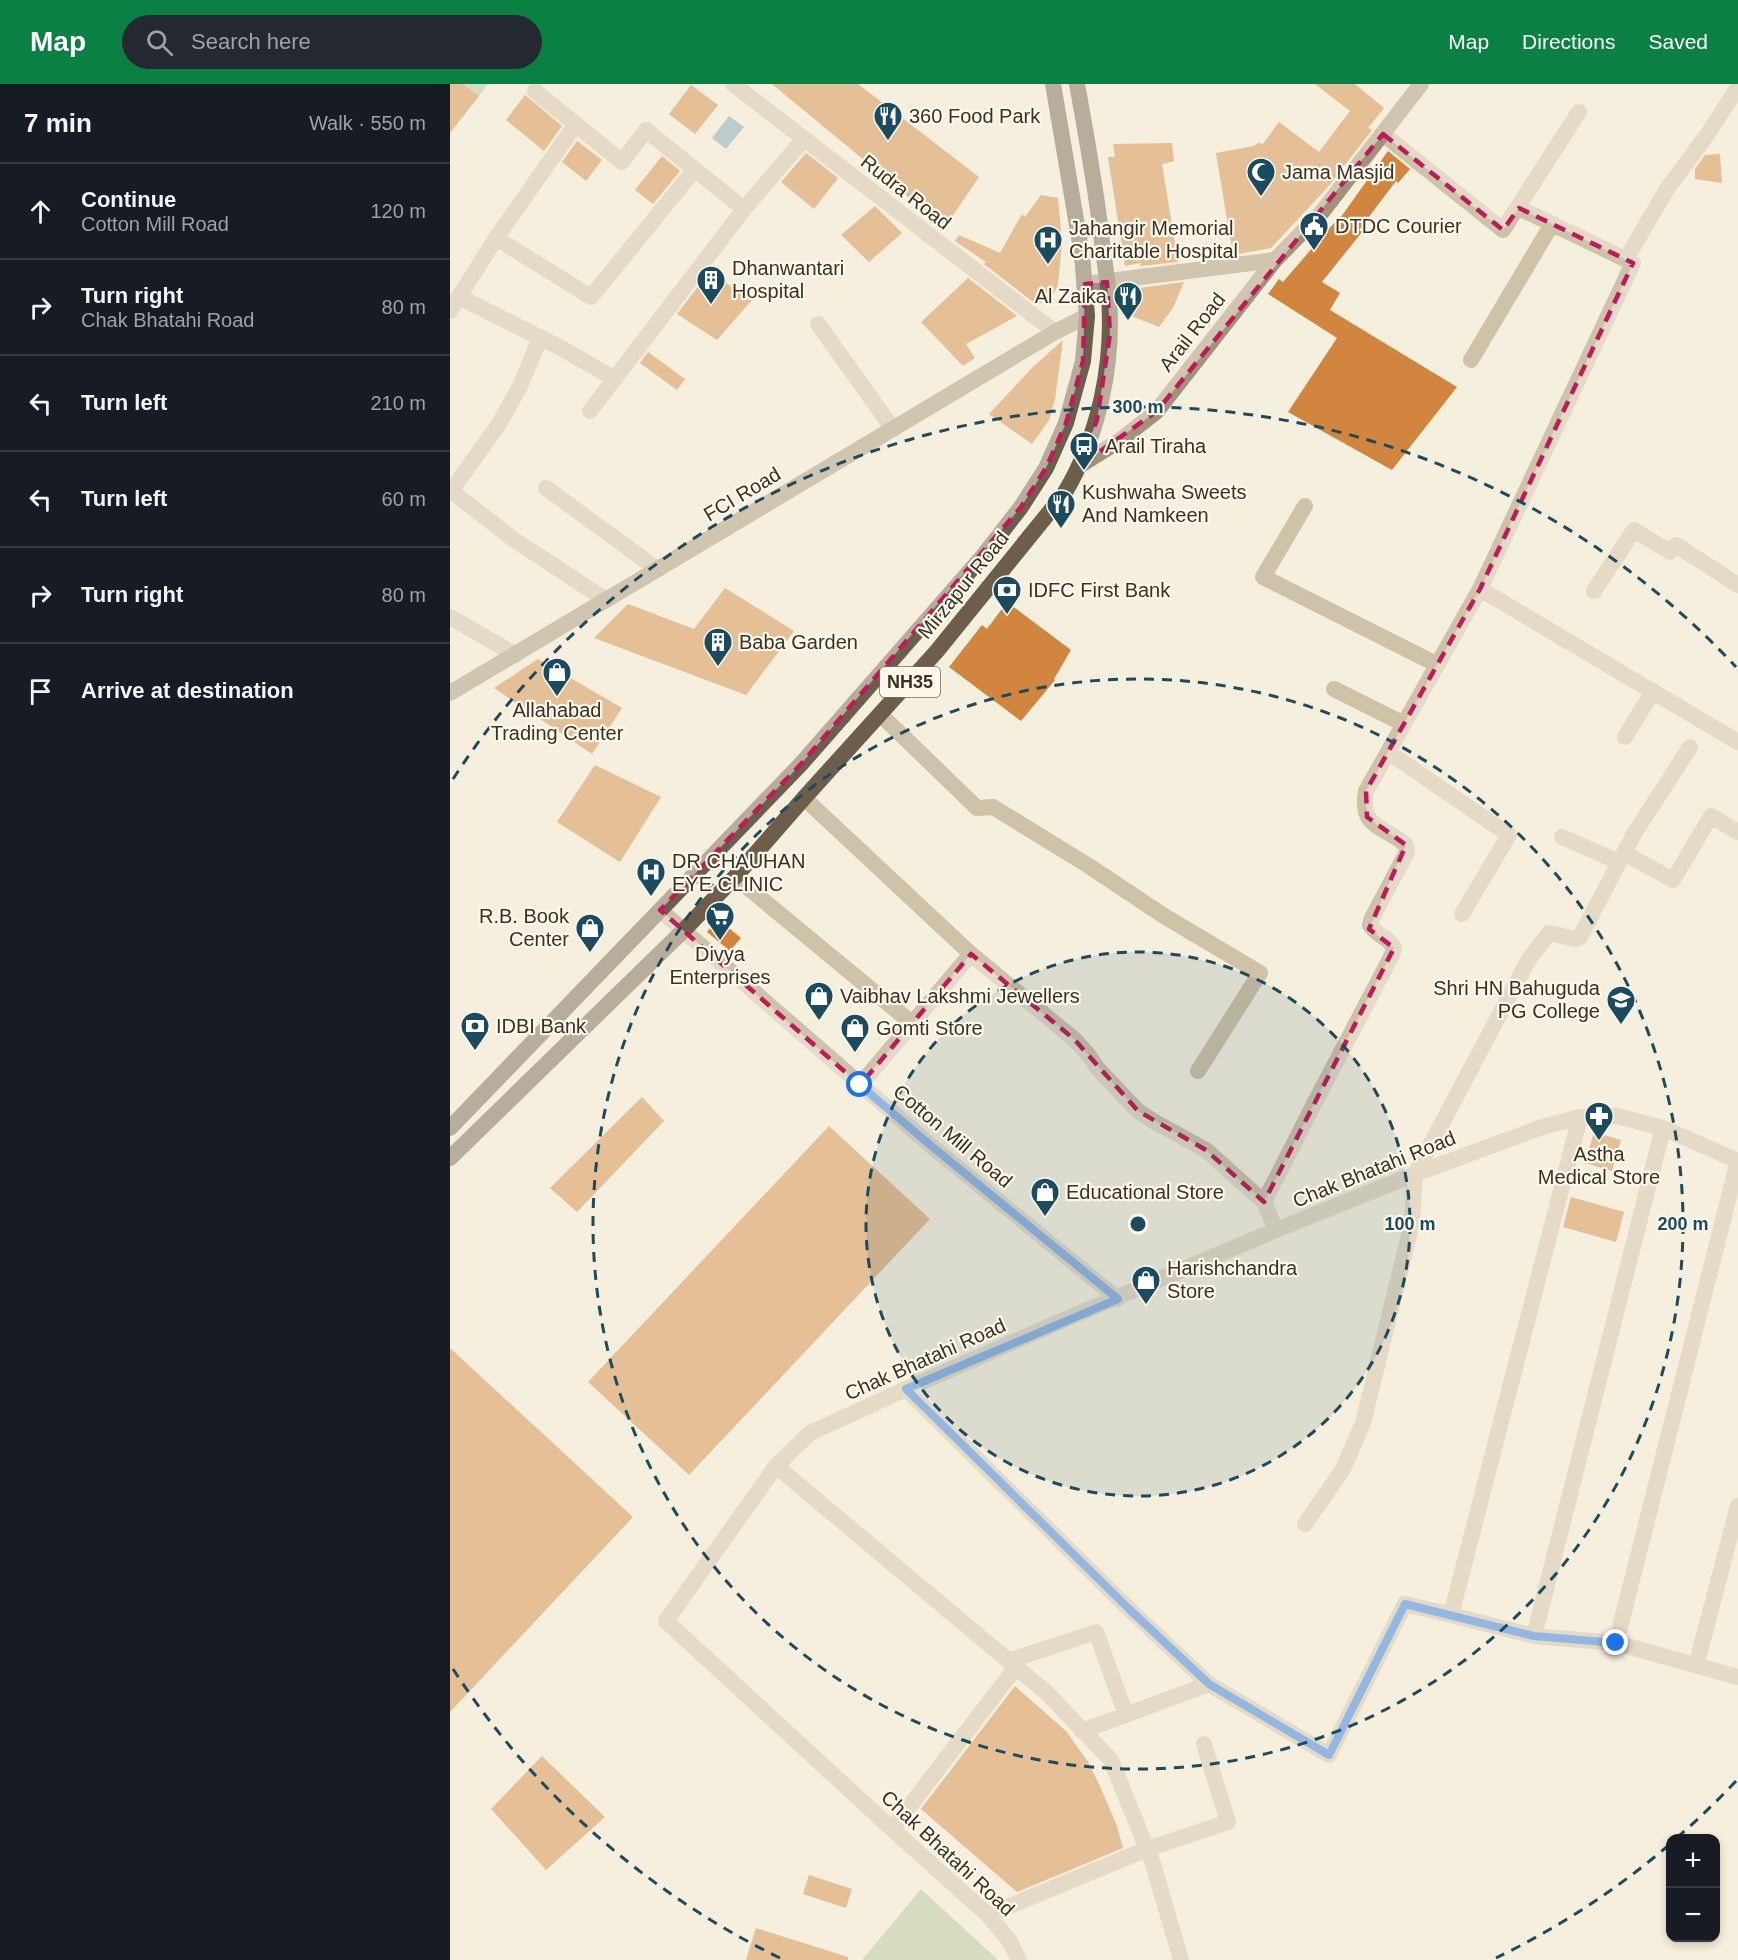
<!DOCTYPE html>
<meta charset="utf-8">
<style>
:root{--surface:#171b24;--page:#242831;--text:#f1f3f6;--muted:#9ea1a6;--line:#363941;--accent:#0b8043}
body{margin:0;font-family:Helvetica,sans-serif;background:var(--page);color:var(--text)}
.controls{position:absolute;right:18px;bottom:18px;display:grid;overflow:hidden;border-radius:12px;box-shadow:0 3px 9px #0003}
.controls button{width:54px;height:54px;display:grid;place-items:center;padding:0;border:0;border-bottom:2px solid var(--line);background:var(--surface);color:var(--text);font:30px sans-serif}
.stop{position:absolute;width:18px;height:18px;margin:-14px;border:4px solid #1a73e8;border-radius:50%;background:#fff}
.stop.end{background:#1a73e8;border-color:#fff;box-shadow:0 2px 6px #0008}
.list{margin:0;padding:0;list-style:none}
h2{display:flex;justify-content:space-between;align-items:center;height:78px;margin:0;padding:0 24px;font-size:26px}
h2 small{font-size:20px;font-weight:400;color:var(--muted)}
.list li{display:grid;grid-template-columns:39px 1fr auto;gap:18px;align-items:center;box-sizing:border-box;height:96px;padding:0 24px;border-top:2px solid var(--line)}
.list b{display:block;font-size:22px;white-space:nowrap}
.list p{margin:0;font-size:20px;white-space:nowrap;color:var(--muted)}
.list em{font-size:20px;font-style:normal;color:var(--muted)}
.icon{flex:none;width:33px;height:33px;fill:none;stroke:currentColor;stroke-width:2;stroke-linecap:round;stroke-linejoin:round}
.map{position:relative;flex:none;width:1288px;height:1876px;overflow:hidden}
header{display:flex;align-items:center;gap:36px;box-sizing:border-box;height:84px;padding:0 30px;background:var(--accent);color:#fff}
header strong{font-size:28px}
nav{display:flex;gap:33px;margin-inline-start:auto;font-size:21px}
.search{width:420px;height:54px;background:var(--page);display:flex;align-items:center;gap:15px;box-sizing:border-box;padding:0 21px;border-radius:33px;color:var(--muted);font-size:22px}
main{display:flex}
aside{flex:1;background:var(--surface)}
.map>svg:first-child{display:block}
.green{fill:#adc69b}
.water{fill:#79a4b5}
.building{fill:#d1853f}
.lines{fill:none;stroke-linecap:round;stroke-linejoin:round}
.minor{stroke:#cec2a8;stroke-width:16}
.secondary{stroke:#a29279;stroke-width:16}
.trunk{stroke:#6d5e4c;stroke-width:16}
.route{stroke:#1a73e8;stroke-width:8}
.marked{fill:none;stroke:#c2185b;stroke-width:4.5;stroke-dasharray:12 8;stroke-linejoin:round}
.ring{fill:none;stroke:#1a4b60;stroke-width:3;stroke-dasharray:10 8}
.labels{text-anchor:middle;stroke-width:4.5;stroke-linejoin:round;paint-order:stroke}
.shield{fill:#fcf8ea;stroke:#746d63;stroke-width:1.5}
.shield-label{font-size:18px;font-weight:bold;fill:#3a3229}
.poi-label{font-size:20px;fill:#3a3229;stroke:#fcf8ea;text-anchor:start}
.street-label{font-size:20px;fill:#3a3229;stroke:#fcf8ea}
.centre{fill:#1a4b60;stroke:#fcf8ea;stroke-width:3}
.ring-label{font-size:18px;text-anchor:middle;font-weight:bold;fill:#1a4b60;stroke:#fcf8ea;stroke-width:4.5;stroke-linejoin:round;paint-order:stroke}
</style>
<header>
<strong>Map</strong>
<div class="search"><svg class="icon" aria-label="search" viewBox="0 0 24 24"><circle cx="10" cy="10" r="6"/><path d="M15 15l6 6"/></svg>Search here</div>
<nav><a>Map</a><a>Directions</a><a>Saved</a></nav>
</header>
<main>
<aside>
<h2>7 min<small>Walk · 550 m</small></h2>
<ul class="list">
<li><svg class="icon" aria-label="ahead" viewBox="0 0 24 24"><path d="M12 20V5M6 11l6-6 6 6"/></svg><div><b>Continue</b><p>Cotton Mill Road</p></div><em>120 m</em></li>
<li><svg class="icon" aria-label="right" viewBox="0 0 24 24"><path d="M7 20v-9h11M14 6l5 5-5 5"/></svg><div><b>Turn right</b><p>Chak Bhatahi Road</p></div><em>80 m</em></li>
<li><svg class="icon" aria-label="left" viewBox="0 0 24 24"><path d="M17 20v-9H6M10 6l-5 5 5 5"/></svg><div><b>Turn left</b></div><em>210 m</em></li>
<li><svg class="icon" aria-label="left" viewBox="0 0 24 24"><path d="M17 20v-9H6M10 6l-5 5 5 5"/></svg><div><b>Turn left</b></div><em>60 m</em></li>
<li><svg class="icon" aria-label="right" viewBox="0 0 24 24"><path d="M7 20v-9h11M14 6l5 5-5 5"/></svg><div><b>Turn right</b></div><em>80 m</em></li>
<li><svg class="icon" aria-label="arrive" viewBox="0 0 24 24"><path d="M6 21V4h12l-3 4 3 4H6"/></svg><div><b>Arrive at destination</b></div></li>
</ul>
</aside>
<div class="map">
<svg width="1288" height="1876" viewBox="0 0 1288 1876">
<rect width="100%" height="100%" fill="#f5efdd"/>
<!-- green -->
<path class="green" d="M13,0H38L29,12Z
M471,1805L548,1876H412Z"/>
<!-- water -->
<path class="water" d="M279,32L294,43L276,65L262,54Z"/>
<!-- building -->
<path class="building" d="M0,0H13L29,12L0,49Z
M322,0H408L529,93L495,143Z
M865,0H905L934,24L918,44L922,46L877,104L821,164L783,171L766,69L804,62L809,58L812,61L829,38L869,68L900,27Z
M241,1L268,21L245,50L219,30Z
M75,11L112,42L94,67L56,36Z
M127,57L152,76L136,97L112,78Z
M722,59L724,77L712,80L728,178L690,182L691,179L675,182L658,73H665L663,60Z
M938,67L960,85L948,99L946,97L909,146L912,148L872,198L890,209L880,226L1007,303L942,386L838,328L887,254L818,210L829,195L833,198L890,132L891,133Z
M356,69L388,94L364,125L331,98Z
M1270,70L1272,99L1245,95V85L1255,71Z
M212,72L230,87L203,120L185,106Z
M591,111L608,114L612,158L608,201L598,221L593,218L587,221L534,180L536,178L505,157L509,151L550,169L572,130L575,133Z
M425,122L452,149L419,178L391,151Z
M259,188L302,216L267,256L227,230Z
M518,194L567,232L516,260L525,274L513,282L471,238Z
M734,198L723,224L709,243L674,229L682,205Z
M613,256L605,315L599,336L582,360L539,330L583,283Z
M198,268L235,295L227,306L190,279Z
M275,504L344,547L296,611L144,554L178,520L244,545Z
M557,518L621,566L604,595L605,596L571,637L499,583L532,541L537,545Z
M88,575L172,624L142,670L44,604Z
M145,681L211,713L170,778L107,738Z
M268,835L291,854L280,867L257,848Z
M192,1013L214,1037L127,1128L100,1104Z
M379,1042L480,1135L239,1391L138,1298Z
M1144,1048L1171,1056L1162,1087L1135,1079Z
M1121,1113L1174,1128L1166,1158L1113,1143Z
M0,1264L183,1433L0,1628Z
M565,1602L616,1647L638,1678L649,1700L667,1742L673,1764L567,1808L471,1725Z
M92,1672L155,1733L96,1786L41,1725Z
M359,1791L402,1805L396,1824L353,1810Z
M306,1844L398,1873V1876H296Z"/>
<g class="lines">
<!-- minor -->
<path class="minor" d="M283,0L605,248
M85,7L172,78L196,46L294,125
M933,50L1053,146L1129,28
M46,154L141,213L245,85
M1176,175L1217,105L1257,51L1288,3
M9,213L111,264L165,295
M0,227L46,154L126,40
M368,240L443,345
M1021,276L1102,140
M140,327L294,125L354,55
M96,404L207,485
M0,406L63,455L156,516
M1,407L49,340L70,302L90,254
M855,422L813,493L988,581
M1030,505L1288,658
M1144,507L1184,446L1220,468L1226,461L1288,501
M0,533L66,571
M884,605L954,640
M431,631L527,724L543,723L639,782L714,832L810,889L748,987
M1175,653L1203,607
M938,668L1059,751L1012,830
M354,714L521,870L624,955L637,969L648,985L688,1027L705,1038L756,1066L814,1118L826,1146
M1112,753L1169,778
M1174,769L1223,796L1261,732L1288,748
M285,793L463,940
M210,826L479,1060L668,1215
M410,1001L521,870
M1130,1033L1001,1531L1084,1552L1166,1559L1288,1593
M814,1118L864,1020L942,871L944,864C939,853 926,852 920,841L922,834L957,768L956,761C934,741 909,745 916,707L1030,505L1183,179L1069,124
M456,1305L678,1524L759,1600L879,1671L955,1520L1001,1531
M326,1382L597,1609L661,1676L703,1780L731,1876
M855,1440L893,1385L913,1339L962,1139L965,1090L1079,875L1099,849L1125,855L1130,853L1184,750L1240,663
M1084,1552L1213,1044
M1166,1559L1288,1077
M558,1577L646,1548L676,1631
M1246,1582L1288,1422
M632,1647L759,1600
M442,1745L566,1583
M538,1831L697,1765L778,1738L754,1660
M569,1876L559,1856L538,1831L442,1745L216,1537L326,1382L360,1349L456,1305L625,1231L826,1146L965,1090L1092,1043L1130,1033L1167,1032L1213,1044L1288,1077"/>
<!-- secondary -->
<path class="secondary" d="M635,200L825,176
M629,382L669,357L706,328L825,176L872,128L971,0
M0,609L605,248L637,232"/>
<!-- trunk -->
<path class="trunk" d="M0,1044L351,680L533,472L571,423L596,384L616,339L633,277L637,232L632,171L603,0
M0,1074L233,847L285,793L354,714L487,567L614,410C649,352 664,280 659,213C657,191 653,170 651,149C645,99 636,50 627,0"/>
</g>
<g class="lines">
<!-- route -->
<path class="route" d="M410,1001L479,1060L668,1215L456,1305L678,1524L759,1600L879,1671L955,1520L1084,1552L1166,1559"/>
</g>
<!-- marked area -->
<path d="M0 0H1288V1876H0ZM933,50L1053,146L1069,124L1183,179L1030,505L916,707L917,733L956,761L919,845L944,864L814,1118L756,1066L688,1027L624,955L521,870L410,1001L210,826L351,680L571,423L596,384L616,339L633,277L635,200L657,198L660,250L647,336L629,382L706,328Z" fill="#f5efdd" fill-opacity=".55" fill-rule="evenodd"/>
<path class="marked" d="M933,50L1053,146L1069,124L1183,179L1030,505L916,707L917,733L956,761L919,845L944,864L814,1118L756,1066L688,1027L624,955L521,870L410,1001L210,826L351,680L571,423L596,384L616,339L633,277L635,200L657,198L660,250L647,336L629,382L706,328Z"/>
<!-- distance rings -->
<circle cx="688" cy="1140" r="272" fill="#1a4b60" fill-opacity=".12"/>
<g class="ring">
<circle cx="688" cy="1140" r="272"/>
<circle cx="688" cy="1140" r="545"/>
<path d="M1286 1697A817 817 0 0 1 1229 1752M1219 1761A817 817 0 0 1 1046 1874M330 1874A817 817 0 0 1 3 1585M3 695A817 817 0 0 1 1286 583"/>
</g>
<!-- icons -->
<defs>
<g id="restaurant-pin" transform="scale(1.5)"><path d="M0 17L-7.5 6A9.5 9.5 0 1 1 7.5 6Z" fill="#1a4b60" stroke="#fcf8ea"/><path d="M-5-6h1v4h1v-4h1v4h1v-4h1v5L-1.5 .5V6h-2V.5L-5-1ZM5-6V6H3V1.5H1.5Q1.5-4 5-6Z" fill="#fff"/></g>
<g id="mosque-pin" transform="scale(1.5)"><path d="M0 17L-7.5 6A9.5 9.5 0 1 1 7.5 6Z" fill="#1a4b60" stroke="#fcf8ea"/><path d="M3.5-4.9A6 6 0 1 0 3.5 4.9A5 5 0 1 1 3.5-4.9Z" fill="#fff"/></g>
<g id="civic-pin" transform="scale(1.5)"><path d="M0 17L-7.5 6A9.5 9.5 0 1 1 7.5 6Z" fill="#1a4b60" stroke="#fcf8ea"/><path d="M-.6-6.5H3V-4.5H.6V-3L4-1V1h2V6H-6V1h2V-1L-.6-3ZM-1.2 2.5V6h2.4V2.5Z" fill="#fff"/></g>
<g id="hospital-pin" transform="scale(1.5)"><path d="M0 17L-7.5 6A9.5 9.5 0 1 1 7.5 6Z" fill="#1a4b60" stroke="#fcf8ea"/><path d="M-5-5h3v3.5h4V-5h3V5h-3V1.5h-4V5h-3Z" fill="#fff"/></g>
<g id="building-pin" transform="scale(1.5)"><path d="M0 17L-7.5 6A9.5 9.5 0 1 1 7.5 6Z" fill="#1a4b60" stroke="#fcf8ea"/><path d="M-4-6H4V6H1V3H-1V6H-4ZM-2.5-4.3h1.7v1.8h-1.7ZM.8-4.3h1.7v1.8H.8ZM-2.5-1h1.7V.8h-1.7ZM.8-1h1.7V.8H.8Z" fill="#fff"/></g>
<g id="bus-pin" transform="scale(1.5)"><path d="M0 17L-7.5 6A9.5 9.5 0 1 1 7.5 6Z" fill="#1a4b60" stroke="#fcf8ea"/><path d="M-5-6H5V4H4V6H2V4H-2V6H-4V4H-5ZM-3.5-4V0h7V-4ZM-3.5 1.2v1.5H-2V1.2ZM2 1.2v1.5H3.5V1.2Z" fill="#fff"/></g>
<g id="bank-pin" transform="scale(1.5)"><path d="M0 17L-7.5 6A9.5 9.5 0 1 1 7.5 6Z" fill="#1a4b60" stroke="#fcf8ea"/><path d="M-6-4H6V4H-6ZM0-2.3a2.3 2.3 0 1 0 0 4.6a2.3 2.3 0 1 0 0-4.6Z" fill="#fff"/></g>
<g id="shop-pin" transform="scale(1.5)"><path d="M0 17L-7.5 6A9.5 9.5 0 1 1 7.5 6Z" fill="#1a4b60" stroke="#fcf8ea"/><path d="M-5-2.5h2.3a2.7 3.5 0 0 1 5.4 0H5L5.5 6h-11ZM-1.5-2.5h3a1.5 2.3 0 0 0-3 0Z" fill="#fff"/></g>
<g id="supermarket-pin" transform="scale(1.5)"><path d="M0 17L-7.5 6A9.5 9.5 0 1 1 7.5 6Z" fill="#1a4b60" stroke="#fcf8ea"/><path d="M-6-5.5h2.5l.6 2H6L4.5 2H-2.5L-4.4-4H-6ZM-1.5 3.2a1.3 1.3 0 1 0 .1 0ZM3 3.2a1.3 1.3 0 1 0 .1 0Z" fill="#fff"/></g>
<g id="university-pin" transform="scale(1.5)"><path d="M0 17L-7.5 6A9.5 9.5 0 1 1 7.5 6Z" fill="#1a4b60" stroke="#fcf8ea"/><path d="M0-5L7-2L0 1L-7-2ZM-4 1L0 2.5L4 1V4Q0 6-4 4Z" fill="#fff"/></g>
<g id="pharmacy-pin" transform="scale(1.5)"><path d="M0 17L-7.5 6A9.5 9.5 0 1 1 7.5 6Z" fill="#1a4b60" stroke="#fcf8ea"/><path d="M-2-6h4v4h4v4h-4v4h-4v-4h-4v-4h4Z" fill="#fff"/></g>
</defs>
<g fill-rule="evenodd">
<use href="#restaurant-pin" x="438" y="32"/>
<use href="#mosque-pin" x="811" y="88"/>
<use href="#civic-pin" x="864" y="142"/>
<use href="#hospital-pin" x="598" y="156"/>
<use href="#building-pin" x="261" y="196"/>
<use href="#restaurant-pin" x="678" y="212"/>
<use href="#bus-pin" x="634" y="362"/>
<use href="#restaurant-pin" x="611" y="420"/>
<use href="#bank-pin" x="557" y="506"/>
<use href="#building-pin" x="268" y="558"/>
<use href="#shop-pin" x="107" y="588"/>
<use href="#hospital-pin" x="201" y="788"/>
<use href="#supermarket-pin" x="270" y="832"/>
<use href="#shop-pin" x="140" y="844"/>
<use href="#shop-pin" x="369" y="912"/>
<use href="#university-pin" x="1171" y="916"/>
<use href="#bank-pin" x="25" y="942"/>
<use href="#shop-pin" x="405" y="944"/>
<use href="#pharmacy-pin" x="1149" y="1032"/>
<use href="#shop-pin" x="595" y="1108"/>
<use href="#shop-pin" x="696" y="1196"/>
</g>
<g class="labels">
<!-- shield labels -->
<rect class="shield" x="430" y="583" width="60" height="30" rx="4.5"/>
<g class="shield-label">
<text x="460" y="604">NH35</text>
</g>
<!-- poi labels -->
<g class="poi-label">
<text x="459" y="39">360 Food Park</text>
<text x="832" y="95">Jama Masjid</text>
<text x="885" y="149">DTDC Courier</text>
<text x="619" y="151">Jahangir Memorial<tspan x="619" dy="23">Charitable Hospital</tspan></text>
<text x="282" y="191">Dhanwantari<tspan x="282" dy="23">Hospital</tspan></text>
<text x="657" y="219" text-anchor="end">Al Zaika</text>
<text x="655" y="369">Arail Tiraha</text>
<text x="632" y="415">Kushwaha Sweets<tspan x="632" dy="23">And Namkeen</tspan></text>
<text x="578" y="513">IDFC First Bank</text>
<text x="289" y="565">Baba Garden</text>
<text x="107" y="633" text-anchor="middle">Allahabad<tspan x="107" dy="23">Trading Center</tspan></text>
<text x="222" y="784">DR CHAUHAN<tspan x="222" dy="23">EYE CLINIC</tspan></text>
<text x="119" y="839" text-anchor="end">R.B. Book<tspan x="119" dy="23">Center</tspan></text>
<text x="270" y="877" text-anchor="middle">Divya<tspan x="270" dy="23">Enterprises</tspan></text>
<text x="1150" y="911" text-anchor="end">Shri HN Bahuguda<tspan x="1150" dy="23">PG College</tspan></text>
<text x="390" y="919">Vaibhav Lakshmi Jewellers</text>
<text x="46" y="949">IDBI Bank</text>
<text x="426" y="951">Gomti Store</text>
<text x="1149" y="1077" text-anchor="middle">Astha<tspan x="1149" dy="23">Medical Store</tspan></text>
<text x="616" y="1115">Educational Store</text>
<text x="717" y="1191">Harishchandra<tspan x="717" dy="23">Store</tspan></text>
</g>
<!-- street labels -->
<g class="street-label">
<text transform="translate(456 108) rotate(38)" y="7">Rudra Road</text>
<text transform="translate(742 248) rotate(-52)" y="7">Arail Road</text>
<text transform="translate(292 410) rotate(-31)" y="7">FCI Road</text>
<text transform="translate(513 501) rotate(-51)" y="7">Mirzapur Road</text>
<text transform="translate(503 1052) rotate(40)" y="7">Cotton Mill Road</text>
<text transform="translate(924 1085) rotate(-22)" y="7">Chak Bhatahi Road</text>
<text transform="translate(475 1275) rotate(-24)" y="7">Chak Bhatahi Road</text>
<text transform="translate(498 1769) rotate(43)" y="7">Chak Bhatahi Road</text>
</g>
</g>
<circle cx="688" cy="1140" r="9" class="centre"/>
<g class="ring-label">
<text x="688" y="329">300 m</text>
<text x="960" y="1146">100 m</text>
<text x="1233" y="1146">200 m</text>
</g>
</svg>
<div class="controls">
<button>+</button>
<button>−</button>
</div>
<div class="stop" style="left:410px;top:1001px"></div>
<div class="stop end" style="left:1166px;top:1559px"></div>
</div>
</main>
